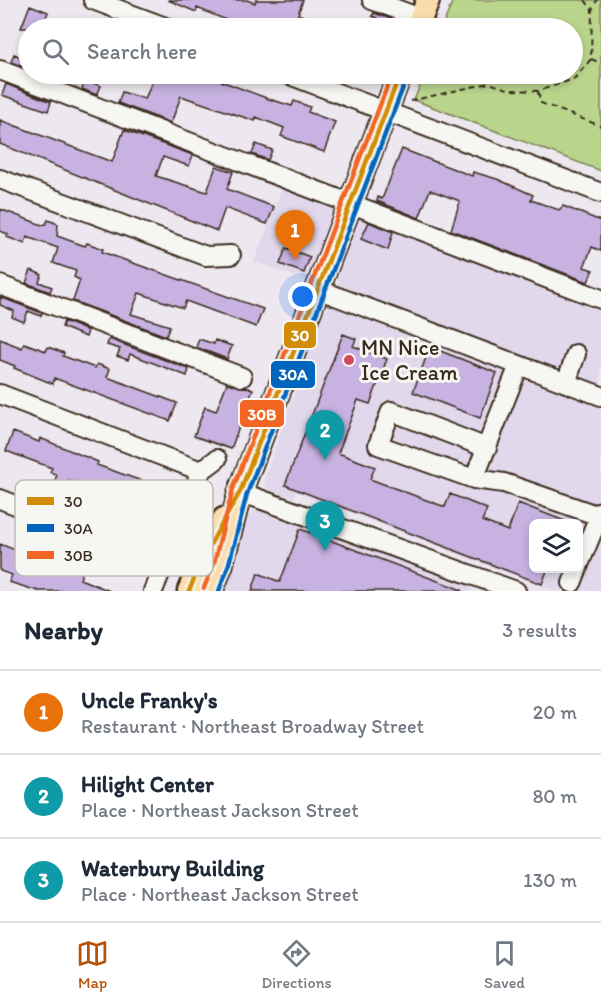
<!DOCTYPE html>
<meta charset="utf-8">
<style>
:root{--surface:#fff;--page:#f6f6f7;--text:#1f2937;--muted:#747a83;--line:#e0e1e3;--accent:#b45309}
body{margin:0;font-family:Itim,sans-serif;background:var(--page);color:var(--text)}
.controls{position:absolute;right:18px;bottom:18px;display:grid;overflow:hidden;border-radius:9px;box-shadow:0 3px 9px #0003}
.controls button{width:54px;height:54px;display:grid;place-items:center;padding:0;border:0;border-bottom:2px solid var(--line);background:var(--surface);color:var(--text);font:30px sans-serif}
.you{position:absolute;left:303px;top:297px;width:21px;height:21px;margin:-15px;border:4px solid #fff;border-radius:50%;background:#1a73e8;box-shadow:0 0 0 9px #1a73e833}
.badge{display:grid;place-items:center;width:39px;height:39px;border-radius:50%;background:var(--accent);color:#fff;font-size:20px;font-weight:700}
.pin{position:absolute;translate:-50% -50px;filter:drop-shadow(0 2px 3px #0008)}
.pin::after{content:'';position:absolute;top:32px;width:21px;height:18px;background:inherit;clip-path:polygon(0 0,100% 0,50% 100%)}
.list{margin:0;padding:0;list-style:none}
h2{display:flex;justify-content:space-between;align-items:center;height:78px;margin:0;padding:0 24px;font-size:26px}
h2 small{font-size:20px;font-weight:400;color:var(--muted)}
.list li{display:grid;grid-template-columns:39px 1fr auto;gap:18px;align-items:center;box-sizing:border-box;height:84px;padding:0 24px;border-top:2px solid var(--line)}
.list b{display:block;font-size:22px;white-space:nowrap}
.list p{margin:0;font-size:20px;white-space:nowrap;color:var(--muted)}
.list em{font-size:20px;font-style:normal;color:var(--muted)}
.icon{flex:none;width:33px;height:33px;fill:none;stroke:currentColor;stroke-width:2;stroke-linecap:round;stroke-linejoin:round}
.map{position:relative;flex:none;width:601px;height:591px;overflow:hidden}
.search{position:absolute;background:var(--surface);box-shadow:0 3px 9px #0003;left:18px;right:18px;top:18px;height:66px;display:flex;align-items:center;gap:15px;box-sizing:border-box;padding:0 21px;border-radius:33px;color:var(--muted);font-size:22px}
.sheet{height:330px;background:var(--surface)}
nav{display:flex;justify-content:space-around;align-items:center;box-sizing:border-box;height:84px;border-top:2px solid var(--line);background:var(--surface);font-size:16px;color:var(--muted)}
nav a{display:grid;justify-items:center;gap:3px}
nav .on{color:var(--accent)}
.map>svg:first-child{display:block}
.built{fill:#e2d8eb;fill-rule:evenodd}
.green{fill:#b9d58c;stroke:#7a8055;stroke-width:1.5}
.building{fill:#c7b2e1;stroke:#3b2a1e;stroke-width:1.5}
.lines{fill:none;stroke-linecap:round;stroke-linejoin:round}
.minor-casing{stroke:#3b2a1e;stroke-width:22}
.major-casing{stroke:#3b2a1e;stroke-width:27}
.path{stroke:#3b2a1e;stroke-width:2;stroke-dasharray:6 4.5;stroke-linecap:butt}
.minor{stroke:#f6f6f2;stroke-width:18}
.major{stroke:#faddab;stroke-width:22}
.bus-1-casing{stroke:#f6f6f2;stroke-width:9}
.bus-2-casing{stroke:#f6f6f2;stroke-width:9}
.bus-3-casing{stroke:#f6f6f2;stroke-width:9}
.bus-1{stroke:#d18d06;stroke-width:4.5}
.bus-2{stroke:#0065bd;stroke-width:4.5}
.bus-3{stroke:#f26522;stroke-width:4.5}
.poi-dot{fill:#d1495b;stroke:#f6f6f2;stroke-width:2}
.labels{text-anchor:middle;stroke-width:6;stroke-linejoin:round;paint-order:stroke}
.poi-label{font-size:22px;fill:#3b2a1e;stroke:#f6f6f2;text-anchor:start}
.key{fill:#f6f6f2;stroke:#beb9b2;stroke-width:1.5}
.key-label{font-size:16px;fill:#3b2a1e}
.line-badge{stroke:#f6f6f2;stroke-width:2}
.badge-label{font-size:16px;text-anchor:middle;font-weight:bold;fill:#fff}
</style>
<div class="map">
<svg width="601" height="591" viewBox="0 0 601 591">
<rect width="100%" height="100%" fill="#ede8ef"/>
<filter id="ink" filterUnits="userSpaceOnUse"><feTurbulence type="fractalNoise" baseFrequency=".0167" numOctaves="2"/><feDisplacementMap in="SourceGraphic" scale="12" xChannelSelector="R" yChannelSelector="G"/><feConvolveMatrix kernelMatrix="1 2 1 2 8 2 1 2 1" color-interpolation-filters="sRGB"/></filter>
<g filter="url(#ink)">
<!-- built -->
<path class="built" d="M284,182L338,201L308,281L254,262Z
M361,210L601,301V385L340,287L337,277Z
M336,304L601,406V591H554L296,492L292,502L284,500L267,488L264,481L265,476L323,312L328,307ZM534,524H578V568H534Z
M266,508L471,586L473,591H220L247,519L254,511Z"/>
<!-- green -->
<path class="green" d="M453,0H601V171L414,100L425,74H572V28H442Z"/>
<!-- building -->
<path class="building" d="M168,0H247L255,3L256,0H303L298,14L333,28H246L197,8L196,12Z
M30,5L48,12L42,28H21Z
M374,13L394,20L390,28L375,24L377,18L372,16Z
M14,54L28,60L25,67L11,62Z
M155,74H213L222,77L221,81L269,99L292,106L294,101L310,107L308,112L335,122L324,152L281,136L284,128L256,117L255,121L181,96L171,123L118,103L122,92L145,99Z
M86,80L101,86L97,95L82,89Z
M6,84L51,102L48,111L2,95Z
M0,120L112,162L124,130L193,155L189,166L163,157L156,176L207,192L216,166L233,172L227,189L274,207L267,224L225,208L217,231L0,144Z
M256,144L272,150L268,160L252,154Z
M402,149L472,176L473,172L497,179L533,195L531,200L559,210L563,206L601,221V251L592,247L584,267L593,270L588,282L451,230L460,201L430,190L419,218L377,201L378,197L382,199Z
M0,209L42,225L46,224L48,220L58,224L57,236L85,246L87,243L103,249L102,252L263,309L256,327L186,301L183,308L139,293L131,314L170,326L166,336L73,301L80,280L74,277L76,271L53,263L58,248L27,237L25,244L7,237L8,234L0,231Z
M369,222L393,232L388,250L361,239Z
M286,248L310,257L304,273L280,264Z
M31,270L42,275L39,282L52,287L50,292L26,283Z
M0,297L42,313L41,316L28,311L24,322L12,317L14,311L0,305Z
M64,321L88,331L86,337L62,327Z
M343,334L356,339L353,346L387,359L370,404L358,400L338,453L375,467L370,479L445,507L450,494L487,509L482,521L508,531L518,503L570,523L534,524V568H548L542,584L285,485Z
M0,339L22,348L24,343L46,351L48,347L64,353L63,356L95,368L97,364L110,369L107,377L177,403L170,421L54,378L53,384L14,368L15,366L0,360Z
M109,339L189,369L187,376L130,354L128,360L117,356L120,349L107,345Z
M199,339L214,344L215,340L232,346L227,359L196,347Z
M430,347L497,373L480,418L413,392Z
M227,383L253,389L231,449L194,436L205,407L216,411Z
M13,432L39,442L40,438L98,462L97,465L153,485L154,482L165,486L142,541L104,527L106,520L130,529L137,510L106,498L107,494L68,480L58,509L45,504L57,475L50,472L52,468L6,451Z
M29,525L41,530L33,552L66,564L75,540L134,562L131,571L87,559L80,579L110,591H38L9,582L12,575L0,571V544L18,551Z
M300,529L462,590V591H252L258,573L280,582Z"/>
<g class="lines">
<!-- minor casing -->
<g class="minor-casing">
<path id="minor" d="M93,0L168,28
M372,0L420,18
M0,70L601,299
M287,74L601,193
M0,179L206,256L231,255
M0,285L242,377
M317,289L601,396
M519,365L474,479L504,483L599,516L601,511
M566,383L576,354
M0,394L201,471
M201,471L217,459
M474,479L378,445L391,411L487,448
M240,492L516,591
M0,499L165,562
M578,567L599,516
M572,583L578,568
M153,591L201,471"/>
</g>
<!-- major casing -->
<g class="major-casing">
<path id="major" d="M417,28L428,0
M189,591L203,557L224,519
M211,591L221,565L240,492L400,74"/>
</g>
<!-- path -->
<path class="path" d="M585,0L592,10
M591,59L601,63
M538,92L541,103L601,126
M410,101L489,83L511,90L538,91L574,79L591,59L592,10L597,0"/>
<!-- minor -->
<use href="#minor" class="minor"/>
<!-- major -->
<use href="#major" class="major"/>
<!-- bus-1 casing -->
<g class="bus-1-casing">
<path id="bus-1" d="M189,591L203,557L240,492L400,74"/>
</g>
<!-- bus-2 casing -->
<g class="bus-2-casing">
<path id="bus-2" d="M219,591L228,567L247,494L407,77"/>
</g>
<!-- bus-3 casing -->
<g class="bus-3-casing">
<path id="bus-3" d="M204,588L214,563L233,489L392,74"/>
</g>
<!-- bus-1 -->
<use href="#bus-1" class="bus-1"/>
<!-- bus-2 -->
<use href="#bus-2" class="bus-2"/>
<!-- bus-3 -->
<use href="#bus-3" class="bus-3"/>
</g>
</g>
<!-- markers -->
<circle class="poi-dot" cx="349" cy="360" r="6"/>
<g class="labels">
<!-- poi labels -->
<g class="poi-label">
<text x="361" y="355">MN Nice<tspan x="361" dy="25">Ice Cream</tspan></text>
</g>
</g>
<!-- legend -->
<rect x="15" y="480" width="198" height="96" rx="9" class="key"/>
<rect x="27" y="497" width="27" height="8" fill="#d18d06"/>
<rect x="27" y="524" width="27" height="8" fill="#0065bd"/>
<rect x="27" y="551" width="27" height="8" fill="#f26522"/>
<g class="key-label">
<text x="64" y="507">30</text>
<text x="64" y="534">30A</text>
<text x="64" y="561">30B</text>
</g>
<g class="line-badge">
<rect x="283" y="321" width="34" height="28" rx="6" fill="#d18d06"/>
<rect x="270" y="360" width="46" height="29" rx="6" fill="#0065bd"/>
<rect x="239" y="399" width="46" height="29" rx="6" fill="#f26522"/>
</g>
<g class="badge-label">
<text x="300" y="341">30</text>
<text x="293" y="380">30A</text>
<text x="262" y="420">30B</text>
</g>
</svg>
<div class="controls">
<button><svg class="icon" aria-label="layers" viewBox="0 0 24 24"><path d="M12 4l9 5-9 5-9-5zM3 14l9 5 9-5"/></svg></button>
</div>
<div class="you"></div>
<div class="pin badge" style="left:295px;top:260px;background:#e8710a">1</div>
<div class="pin badge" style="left:325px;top:460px;background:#0f9aa8">2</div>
<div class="pin badge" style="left:325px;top:551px;background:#0f9aa8">3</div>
<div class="search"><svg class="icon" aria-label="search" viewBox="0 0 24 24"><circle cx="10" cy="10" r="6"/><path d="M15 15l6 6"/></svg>Search here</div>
</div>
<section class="sheet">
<h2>Nearby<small>3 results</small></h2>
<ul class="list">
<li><span class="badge" style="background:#e8710a">1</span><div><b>Uncle Franky's</b><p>Restaurant · Northeast Broadway Street</p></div><em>20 m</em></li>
<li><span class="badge" style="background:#0f9aa8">2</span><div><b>Hilight Center</b><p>Place · Northeast Jackson Street</p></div><em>80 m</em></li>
<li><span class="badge" style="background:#0f9aa8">3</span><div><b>Waterbury Building</b><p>Place · Northeast Jackson Street</p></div><em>130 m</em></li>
</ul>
</section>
<nav>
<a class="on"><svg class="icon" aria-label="map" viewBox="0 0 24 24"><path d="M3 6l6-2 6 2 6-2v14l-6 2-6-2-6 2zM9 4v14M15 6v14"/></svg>Map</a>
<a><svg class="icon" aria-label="directions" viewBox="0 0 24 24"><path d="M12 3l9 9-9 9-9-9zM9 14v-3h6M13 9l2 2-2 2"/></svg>Directions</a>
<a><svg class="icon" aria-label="saved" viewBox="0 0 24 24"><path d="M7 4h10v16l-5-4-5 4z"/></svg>Saved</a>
</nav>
